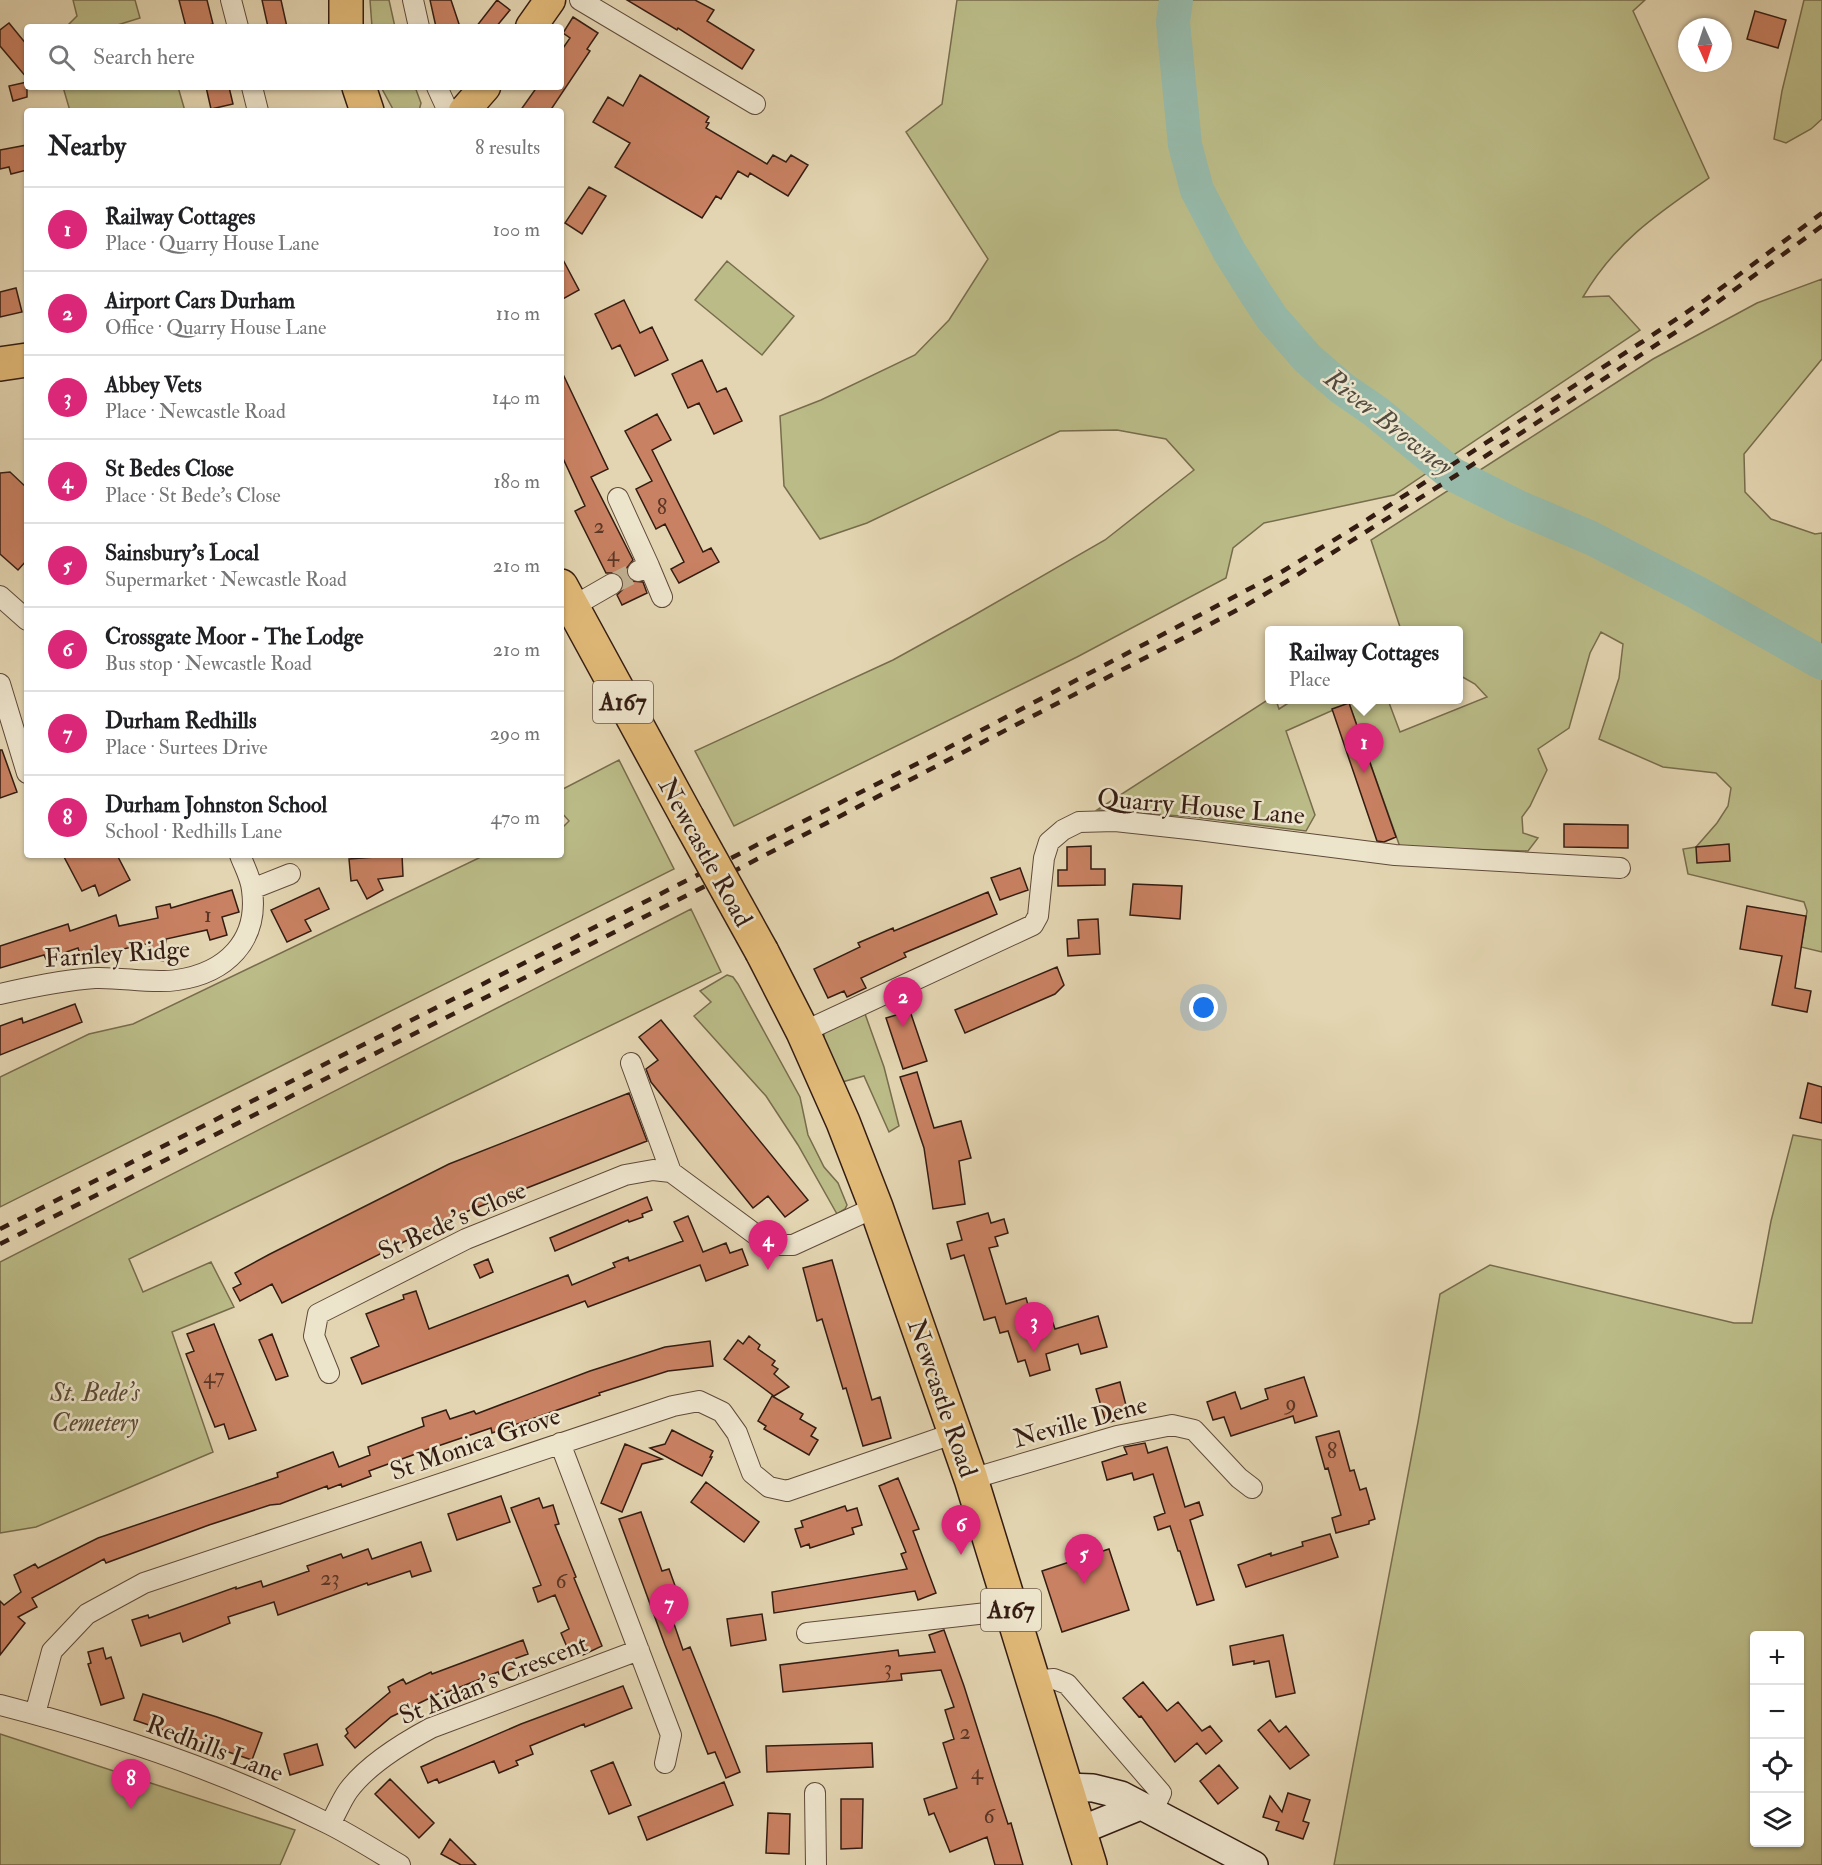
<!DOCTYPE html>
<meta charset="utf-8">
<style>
:root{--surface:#fff;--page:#f6f6f6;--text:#202124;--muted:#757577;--line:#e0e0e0;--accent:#db2777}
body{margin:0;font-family:"IM FELL Double Pica",serif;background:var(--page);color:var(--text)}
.controls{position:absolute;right:18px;bottom:18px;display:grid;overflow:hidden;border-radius:6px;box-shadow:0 2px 4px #0004}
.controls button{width:54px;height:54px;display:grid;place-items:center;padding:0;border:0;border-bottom:2px solid var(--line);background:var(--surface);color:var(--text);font:30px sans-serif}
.compass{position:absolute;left:1678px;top:18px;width:54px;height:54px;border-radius:50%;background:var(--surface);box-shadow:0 2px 4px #0004;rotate:177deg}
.you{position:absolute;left:1204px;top:1008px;width:21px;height:21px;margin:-15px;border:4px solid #fff;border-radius:50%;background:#1a73e8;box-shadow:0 0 0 9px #1a73e833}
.badge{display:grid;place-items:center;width:39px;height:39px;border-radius:50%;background:var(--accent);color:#fff;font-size:20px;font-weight:700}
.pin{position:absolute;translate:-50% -50px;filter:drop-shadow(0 2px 3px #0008)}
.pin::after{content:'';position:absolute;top:32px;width:21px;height:18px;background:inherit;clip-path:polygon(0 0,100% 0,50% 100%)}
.popup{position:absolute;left:1265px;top:626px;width:198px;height:78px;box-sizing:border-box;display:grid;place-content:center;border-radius:6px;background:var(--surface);filter:drop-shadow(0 2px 4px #0005);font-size:20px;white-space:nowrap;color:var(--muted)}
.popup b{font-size:22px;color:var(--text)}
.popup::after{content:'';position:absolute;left:50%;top:100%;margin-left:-12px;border:12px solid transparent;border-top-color:var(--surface)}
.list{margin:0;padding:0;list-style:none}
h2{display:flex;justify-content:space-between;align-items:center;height:78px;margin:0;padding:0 24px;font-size:26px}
h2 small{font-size:20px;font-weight:400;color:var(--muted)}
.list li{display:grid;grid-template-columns:39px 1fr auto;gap:18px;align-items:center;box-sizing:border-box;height:84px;padding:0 24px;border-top:2px solid var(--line)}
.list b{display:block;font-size:22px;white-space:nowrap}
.list p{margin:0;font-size:20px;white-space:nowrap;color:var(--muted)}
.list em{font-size:20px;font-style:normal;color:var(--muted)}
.icon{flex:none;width:33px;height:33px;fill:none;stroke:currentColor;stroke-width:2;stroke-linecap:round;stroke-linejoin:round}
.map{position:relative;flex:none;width:1822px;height:1865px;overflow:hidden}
.search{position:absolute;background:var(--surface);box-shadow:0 2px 4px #0004;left:24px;top:24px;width:540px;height:66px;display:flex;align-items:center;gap:15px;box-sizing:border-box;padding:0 21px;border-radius:6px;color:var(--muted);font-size:22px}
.panel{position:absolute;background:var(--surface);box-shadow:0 2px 4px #0004;left:24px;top:108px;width:540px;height:750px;border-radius:6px}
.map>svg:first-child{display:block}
.green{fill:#babb87;stroke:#776c4c;stroke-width:1.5;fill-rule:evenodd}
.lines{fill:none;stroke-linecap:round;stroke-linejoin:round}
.river{stroke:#96b9a9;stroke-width:34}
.building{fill:#c88162;stroke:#341c12;stroke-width:1.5}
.street-tunnel{stroke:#c0b091;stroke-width:20;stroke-dasharray:20 10;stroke-linecap:butt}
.street-casing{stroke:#604a3a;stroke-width:22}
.secondary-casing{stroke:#341c12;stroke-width:30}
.primary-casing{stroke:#341c12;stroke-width:33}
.highway-casing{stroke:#341c12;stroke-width:36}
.street{stroke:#ede4cc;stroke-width:20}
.secondary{stroke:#ede4cc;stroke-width:27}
.primary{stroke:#e2ba78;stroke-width:30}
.highway{stroke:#e2ba78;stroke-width:33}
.rail{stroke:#341c12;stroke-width:4.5;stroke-dasharray:10 10;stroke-linecap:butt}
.highway-bridge-casing{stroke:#341c12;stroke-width:36;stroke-linecap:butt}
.highway-bridge{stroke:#e2ba78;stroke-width:33}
.labels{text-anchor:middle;stroke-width:5;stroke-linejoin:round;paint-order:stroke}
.number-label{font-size:22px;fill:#593526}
.shield{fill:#ede4cc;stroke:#6c584a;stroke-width:1.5}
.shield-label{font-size:24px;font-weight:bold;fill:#341c12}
.street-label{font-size:26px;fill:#341c12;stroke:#ede4cc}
.park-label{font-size:26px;font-style:italic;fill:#5c4c35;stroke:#ede4cc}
.water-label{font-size:27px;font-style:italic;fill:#514b3f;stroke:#ede4cc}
</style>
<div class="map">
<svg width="1822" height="1865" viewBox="0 0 1822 1865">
<rect width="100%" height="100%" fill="#e3d5b1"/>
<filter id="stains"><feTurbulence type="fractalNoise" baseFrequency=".00333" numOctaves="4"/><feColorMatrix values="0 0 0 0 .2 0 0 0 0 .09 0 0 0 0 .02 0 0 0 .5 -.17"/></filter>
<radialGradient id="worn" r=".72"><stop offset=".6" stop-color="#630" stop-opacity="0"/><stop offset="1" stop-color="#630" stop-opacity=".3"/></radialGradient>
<!-- green -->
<path class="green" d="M73,0H135L140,18L111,27H66L77,16Z
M370,0H389L395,27H372Z
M957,0H1645L1633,11L1709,178C1657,214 1615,242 1583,297L1609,296L1640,330L1394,495L1264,523L1233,548L1226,578L1077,657L734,826L695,751L893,660L969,618L1105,540L1194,470L1166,439L1117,430L1060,431L867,523L820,539L784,486L780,416L821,400L915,355L949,320L988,259L906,132L942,104Z
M1804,0H1822V119L1811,129L1786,143L1774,139L1782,91Z
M63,87H178L185,111H70Z
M381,87H415L421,103L419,111H394Z
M727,261L794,316L762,355L695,300Z
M1822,279V359L1744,454L1745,492L1771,519L1815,534L1822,533V952L1801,947L1807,911L1804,902L1688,874L1683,849L1696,847L1717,823L1728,806L1731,788L1716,773L1663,767L1599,739L1619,678L1623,644L1601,632L1590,653L1569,728L1538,749L1547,770L1530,806L1522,817L1523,833L1538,838L1528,851L1400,847L1349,703L1286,731L1315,815L1306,831L1194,817L1097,810L1269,699L1276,700L1279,709L1293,700H1388L1400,732L1487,697L1475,684L1459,675L1458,630H1401L1371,540L1653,359L1757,303Z
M619,760L674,869L0,1207V1077L89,1034L133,1024L485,855H561V829L569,821L561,812V790Z
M691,909L721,972L129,1259L143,1292L211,1262L234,1307L172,1332L213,1452L36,1527L0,1533V1262Z
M727,975L733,977L738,984L800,1097L808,1135L824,1167L838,1183L847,1205L845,1209L837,1214L798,1145L766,1096L694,1016L711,1002L700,991Z
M864,1011L884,1067L899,1126L889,1132L864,1076L842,1082L824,1042V1034L829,1029Z
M1793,1135L1822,1140V1865H1334L1418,1422L1440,1294L1490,1265L1734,1323H1752L1771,1221ZM1754,1636H1800V1842H1754Z
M0,1734L295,1830L280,1865H0Z"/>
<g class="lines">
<!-- river -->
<path class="river" d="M1176,0L1173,22L1185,145L1197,190L1229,251L1256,294L1272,318L1308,359L1343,389L1375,411L1452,474L1516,506L1591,538L1696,592L1822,663"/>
</g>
<!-- building -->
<path class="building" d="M179,0H207L213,24L200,27H186Z
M262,0H281L287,27H268Z
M430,0H451L460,27H436Z
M497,0L510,10L496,27H476Z
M627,0H695L714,10L707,21L754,50L742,69L678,28L677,30Z
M1755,11L1786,20L1778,48L1747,39Z
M573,17L598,33L587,49L590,51L550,111H520L537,87H561V51L570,38L563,33Z
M9,23L27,45V78L0,46V30Z
M640,75L709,117L706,122L709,123L706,128L767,164L773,155L786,162L791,155L808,165L788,196L750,173L748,177L738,171L721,199L716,196L702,218L615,167L630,143L593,122L608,97L623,106Z
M27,82V97L13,101L9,86Z
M206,87H229L233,104L211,109Z
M27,145V170L11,174L9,167L0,169V150Z
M589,187L606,196L582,234L565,223Z
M561,256L579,290L561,300Z
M16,288L22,312L0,317V292Z
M624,300L640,333L652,327L668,360L635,376L620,345L612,349L595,314Z
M702,360L717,392L726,388L742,421L714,434L699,403L688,408L672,374Z
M561,370L608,469L591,477L633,560L626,569L627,575L632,581L643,582L647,593L622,605L617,595L623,589V579L617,573H606L575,511L585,506L561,454Z
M657,414L671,440L652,450L703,552L711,548L719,562L679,583L671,569L684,562L665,524L656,529L636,489L652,481L625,431Z
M10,472L27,488V560L18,570L0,554V473Z
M1349,703L1396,837L1384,842L1377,841L1332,709Z
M0,750H2L17,792L0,798Z
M1564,824L1628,825V848L1564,847Z
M1729,844L1730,861L1697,863L1696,847Z
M1091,846V869H1105V885L1058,886V870H1067V847Z
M63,855H117L130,880L99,896L95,885L82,891Z
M402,855L403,876L378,879L383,890L367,899L357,880L351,881L349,859Z
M1020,868L1028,890L1000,900L991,878Z
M1133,884L1182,886L1180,919L1130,915Z
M319,888L329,909L305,920L311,931L287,942L271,910Z
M232,890L239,912L222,917L227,935L210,940L207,930L166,939L163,961L148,958L150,943L114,951V958L97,959V948L80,954L78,948L46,959L44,955L0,968V946L68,924L70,931L116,915L119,926L158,918L156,907L170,904L171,908Z
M988,892L997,914L904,953L906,957L861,978L866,988L847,997L844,991L828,998L814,969L860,947L858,943L893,928L894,931Z
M1747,906L1806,916L1795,988L1811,991L1807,1012L1772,1005L1782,956L1740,949Z
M1098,919L1100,954L1068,956L1067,939L1079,938L1078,920Z
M1057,967L1064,985L1055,994L965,1033L955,1010Z
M75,1004L82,1022L0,1055V1026L22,1018L23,1023Z
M910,1011L927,1061L903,1069L886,1018Z
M661,1020L808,1200L785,1217L768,1196L753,1208L651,1082L646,1069L658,1060L639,1037Z
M917,1072L934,1128L961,1121L971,1158L959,1161L965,1204L933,1209L924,1148L900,1077Z
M1808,1083L1822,1087V1123L1800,1118Z
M629,1093L647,1141L435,1224L436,1226L282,1303L272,1284L240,1301L233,1288L241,1284L235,1273L270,1254L449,1164Z
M647,1197L652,1210L642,1214L643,1217L629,1222L628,1220L555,1251L550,1238Z
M988,1213L991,1223L1004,1219L1008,1233L995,1237L998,1246L989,1248L1006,1304L1026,1298L1035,1328L1053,1323L1055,1329L1098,1316L1107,1347L1081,1354L1078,1344L1046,1354L1050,1370L1030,1376L1025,1360L1018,1362L1008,1331L1000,1333L995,1317L984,1320L964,1255L951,1259L947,1244L962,1240L957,1222Z
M688,1216L703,1252L726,1243L730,1253L742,1249L748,1265L706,1281L700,1265L588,1307L585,1301L362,1384L351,1358L379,1346L366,1314L404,1299L403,1295L416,1291L429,1329L568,1275L572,1285L615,1267L613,1263L628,1257L629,1261L683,1241L674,1222Z
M488,1259L493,1272L480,1278L474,1265Z
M832,1260L872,1400L880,1397L891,1438L863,1446L846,1388L843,1389L822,1319L817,1321L803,1268Z
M214,1324L256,1430L229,1439L224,1424L215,1427L186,1354L194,1351L187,1334Z
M272,1334L288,1376L276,1380L259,1340Z
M749,1336L760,1345L758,1349L775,1361L772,1365L778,1369L774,1374L789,1387L774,1396L724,1359L738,1340L743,1344Z
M710,1341L713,1366L668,1371L599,1393L600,1395L492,1433L491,1428L432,1448L369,1471L371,1476L342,1487L341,1484L328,1489L327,1486L280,1504L270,1505L209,1525L106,1563L104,1559L32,1598L37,1607L18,1617L25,1623L0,1655V1601L4,1605L21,1592L14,1575L35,1564L38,1568L98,1538L278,1477L277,1473L333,1452L339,1467L370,1455L368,1447L424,1426L422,1418L446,1410L450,1419L474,1411L476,1414L590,1371L665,1347Z
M1304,1377L1317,1416L1295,1423L1293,1416L1231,1436L1224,1417L1213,1420L1207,1402L1235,1392L1241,1409L1268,1399L1265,1389Z
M1120,1382L1129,1417L1106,1423L1096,1389Z
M772,1396L803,1414L800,1419L816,1428L811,1436L818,1440L809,1455L764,1429L766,1426L758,1421Z
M672,1430L713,1451L710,1457H712L702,1476L650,1448L665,1444Z
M1339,1431L1350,1471L1354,1470L1360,1490L1366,1488L1375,1519L1369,1521V1524L1336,1533L1332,1518L1341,1515L1328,1468L1325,1469L1316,1437Z
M1145,1443L1148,1453L1167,1447L1185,1507L1199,1502L1203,1515L1190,1520L1214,1600L1197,1605L1180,1551H1178L1170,1526L1158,1530L1154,1517L1165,1513L1153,1474L1134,1480L1132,1473L1107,1480L1102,1462L1127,1454L1124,1447Z
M625,1444L662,1459L642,1464L622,1512L601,1503Z
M898,1478L919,1529L913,1531L936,1593L918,1600L915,1591L774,1613L772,1592L907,1569L901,1554L906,1552L879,1486Z
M706,1482L759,1522L744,1542L691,1502Z
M501,1496L510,1522L457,1540L448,1514Z
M539,1498L543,1508L553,1505L559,1524L555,1525L576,1577L574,1578L602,1646L583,1655L578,1643L567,1647L561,1633L569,1629L555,1595L538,1602L533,1588L541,1585L511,1508Z
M845,1506L847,1511L857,1508L862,1525L852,1528L854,1534L810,1548L809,1544L801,1547L795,1529L803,1527L801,1521Z
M641,1512L662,1571L669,1569L682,1605L674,1608L678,1619L673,1621L683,1650L690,1647L740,1772L726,1778L715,1752L708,1754L665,1645L619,1519Z
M1330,1534L1338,1557L1246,1587L1238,1565L1271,1553V1556L1303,1546L1302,1542Z
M421,1542L431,1571L412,1577L410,1571L368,1585L367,1583L278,1615L274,1602L228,1617L230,1623L183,1642L180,1633L141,1646L132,1620L148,1615L149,1618L236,1587V1589L261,1581L263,1587L309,1571L307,1566L341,1554L343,1558L368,1549L372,1559Z
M1109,1549L1129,1610L1062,1632L1042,1571Z
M762,1614L766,1640L731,1646L727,1619Z
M944,1630L964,1686L995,1784L1008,1824L1011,1823L1023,1865H995L987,1837L950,1852L934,1813L929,1815L924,1799L957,1788L943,1743L954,1739L945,1710L954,1707L941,1670L901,1674L902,1680L783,1692L780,1665L898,1650L899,1656L935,1652L929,1635Z
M1283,1635L1295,1693L1276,1697L1269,1661L1254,1664V1661L1233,1665L1230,1646Z
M523,1640L528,1654L514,1659L517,1667L499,1674L498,1672L445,1693L444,1691L391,1717L355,1748L345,1736L348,1733L346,1729L390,1692L388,1687L403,1679L406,1684L431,1672L432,1674Z
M103,1648L106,1659L111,1657L124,1698L101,1705L88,1664L91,1663L88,1652Z
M1143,1682L1167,1711L1178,1702L1202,1731L1210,1726L1222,1741L1206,1754L1197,1743L1175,1762L1141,1716L1139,1717L1123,1698Z
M623,1686L632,1708L585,1727L584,1724L530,1746L533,1754L516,1761L518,1765L499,1773L494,1761L439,1783L437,1779L428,1783L421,1767L521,1724Z
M143,1694L217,1717L262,1733L252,1760L134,1720Z
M1270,1720L1279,1732L1286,1726L1309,1755L1290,1769L1258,1730Z
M872,1743L873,1767L767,1772L766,1746Z
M317,1744L323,1765L290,1775L284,1754Z
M613,1762L631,1805L609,1814L591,1771Z
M1219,1765L1238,1788L1218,1804L1200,1781Z
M390,1779L434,1823L419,1838L375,1794Z
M724,1782L733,1805L647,1840L638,1817Z
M1288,1793L1310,1800L1303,1821L1309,1823L1303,1839L1276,1830L1279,1822L1263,1817L1270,1796L1282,1812Z
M841,1799H863L862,1848L841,1849Z
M768,1813L790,1814L789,1854L766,1853Z
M450,1839L476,1865H461L441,1854Z"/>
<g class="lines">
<!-- street-tunnel -->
<path class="street-tunnel" d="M612,584L638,571"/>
<!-- street casing -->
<g class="street-casing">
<path id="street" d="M231,0L238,27
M413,0L419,27
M580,0L755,104
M252,87L258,111
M437,87L448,111
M618,498L649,566L638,571
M649,566L662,597
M0,596L27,620
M572,607L612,584
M0,684L27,773
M252,889L290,874
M0,994C31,987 63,980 95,978C122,977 151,984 177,980C226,973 259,941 252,890C251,878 244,866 240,855
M803,1032L1033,925L1038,916L1044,858L1049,842L1063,830L1079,822L1115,821L1198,830L1395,855L1620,868
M631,1063L671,1172
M329,1373L314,1336L318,1314L466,1239L625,1175L653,1170L671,1172L763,1240L780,1245H793L876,1207
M560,1443L671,1735L665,1763
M971,1479L1117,1436L1172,1425L1194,1430L1239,1478L1252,1488
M807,1633L987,1613L1010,1609
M1032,1681L1054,1679L1067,1684L1161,1793L1152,1812
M0,1705C113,1734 225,1772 329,1824C353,1836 376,1851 400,1865
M35,1714L52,1651L87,1614L144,1583L673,1406L699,1401L722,1412L737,1433L752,1473L769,1487L787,1491L955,1433
M815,1793L816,1865
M330,1824C336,1814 341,1801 348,1791C367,1765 403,1743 431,1728L639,1650"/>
</g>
<!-- secondary casing -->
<g class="secondary-casing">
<path id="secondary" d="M1066,1787L1093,1788L1121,1795L1254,1865
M1079,1831L1140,1806"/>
</g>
<!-- primary casing -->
<g class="primary-casing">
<path id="primary" d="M531,27L550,0
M464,111L485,87"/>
</g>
<!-- highway casing -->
<g class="highway-casing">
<path id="highway" d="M346,0V27
M359,87L367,111
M0,364L27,360
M561,586L687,817
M762,952L803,1032L843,1122L876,1207L971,1479L1090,1865"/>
</g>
<!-- street -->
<use href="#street" class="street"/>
<!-- secondary -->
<use href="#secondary" class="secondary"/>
<!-- primary -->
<use href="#primary" class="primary"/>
<!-- highway -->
<use href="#highway" class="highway"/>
<!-- rail -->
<path class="rail" d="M0,1229L940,752L1283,571L1362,523L1642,342L1705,300L1822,213
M0,1244L717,880L1243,607L1289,580L1455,476L1682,328L1822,226"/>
<!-- highway-bridge casing -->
<g class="highway-bridge-casing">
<path id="highway-bridge" d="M687,817L762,952"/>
</g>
<!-- highway-bridge -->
<use href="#highway-bridge" class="highway-bridge"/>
</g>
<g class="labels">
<!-- number labels -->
<g class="number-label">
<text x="662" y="514">8</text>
<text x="599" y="533">2</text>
<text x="613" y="561">4</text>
<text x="208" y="922">1</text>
<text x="214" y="1383">47</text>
<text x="1291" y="1410">9</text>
<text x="1332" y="1458">8</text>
<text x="330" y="1585">23</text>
<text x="561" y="1588">6</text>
<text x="888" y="1675">3</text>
<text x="965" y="1739">2</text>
<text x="977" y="1779">4</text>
<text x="989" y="1823">6</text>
</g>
<!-- shield labels -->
<g class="shield">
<rect x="593" y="681" width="60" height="42" rx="4.5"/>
<rect x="981" y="1589" width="60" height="42" rx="4.5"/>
</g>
<g class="shield-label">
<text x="623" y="710">A167</text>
<text x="1011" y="1618">A167</text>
</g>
<!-- street labels -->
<g class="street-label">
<text transform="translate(1201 806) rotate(5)" y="9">Quarry House Lane</text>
<text transform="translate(706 852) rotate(61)" y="9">Newcastle Road</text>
<text transform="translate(117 953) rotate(-4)" y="9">Farnley Ridge</text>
<text transform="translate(452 1220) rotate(-24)" y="9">St Bede's Close</text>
<text transform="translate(943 1398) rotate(71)" y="9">Newcastle Road</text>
<text transform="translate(1080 1421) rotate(-15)" y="9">Neville Dene</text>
<text transform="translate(475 1443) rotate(-19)" y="9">St Monica Grove</text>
<text transform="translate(493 1679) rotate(-22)" y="9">St Aidan's Crescent</text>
<text transform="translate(215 1748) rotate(21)" y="9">Redhills Lane</text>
</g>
<!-- park labels -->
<g class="park-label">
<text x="95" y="1401">St. Bede's<tspan x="95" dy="30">Cemetery</tspan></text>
</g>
<!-- water labels -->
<g class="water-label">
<text transform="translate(1389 422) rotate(38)" y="9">River Browney</text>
</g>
</g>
<rect width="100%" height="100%" filter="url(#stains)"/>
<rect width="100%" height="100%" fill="url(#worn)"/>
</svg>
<div class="controls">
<button>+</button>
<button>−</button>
<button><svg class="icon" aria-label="locate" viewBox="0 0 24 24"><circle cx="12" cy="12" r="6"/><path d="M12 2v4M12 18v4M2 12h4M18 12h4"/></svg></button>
<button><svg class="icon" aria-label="layers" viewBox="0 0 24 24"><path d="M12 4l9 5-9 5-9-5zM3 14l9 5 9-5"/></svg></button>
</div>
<svg class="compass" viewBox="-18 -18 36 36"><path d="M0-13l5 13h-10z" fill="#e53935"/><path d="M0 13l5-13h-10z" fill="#757577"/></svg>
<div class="you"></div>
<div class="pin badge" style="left:1364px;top:773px">1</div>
<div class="popup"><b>Railway Cottages</b>Place</div>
<div class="pin badge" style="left:903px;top:1027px">2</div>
<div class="pin badge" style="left:1034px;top:1352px">3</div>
<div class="pin badge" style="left:768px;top:1270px">4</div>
<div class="pin badge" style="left:1084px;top:1584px">5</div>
<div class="pin badge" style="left:961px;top:1555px">6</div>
<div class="pin badge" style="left:669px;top:1634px">7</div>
<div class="pin badge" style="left:131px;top:1809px">8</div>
<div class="search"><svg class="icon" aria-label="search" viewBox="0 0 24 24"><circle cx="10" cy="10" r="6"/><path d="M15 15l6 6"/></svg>Search here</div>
<section class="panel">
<h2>Nearby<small>8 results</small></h2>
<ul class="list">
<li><span class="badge">1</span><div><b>Railway Cottages</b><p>Place · Quarry House Lane</p></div><em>100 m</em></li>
<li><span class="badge">2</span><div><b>Airport Cars Durham</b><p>Office · Quarry House Lane</p></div><em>110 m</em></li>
<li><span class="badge">3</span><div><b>Abbey Vets</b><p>Place · Newcastle Road</p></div><em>140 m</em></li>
<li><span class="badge">4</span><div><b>St Bedes Close</b><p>Place · St Bede's Close</p></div><em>180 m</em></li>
<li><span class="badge">5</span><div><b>Sainsbury's Local</b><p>Supermarket · Newcastle Road</p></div><em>210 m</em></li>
<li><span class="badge">6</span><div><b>Crossgate Moor - The Lodge</b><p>Bus stop · Newcastle Road</p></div><em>210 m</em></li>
<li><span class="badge">7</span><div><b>Durham Redhills</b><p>Place · Surtees Drive</p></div><em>290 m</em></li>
<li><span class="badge">8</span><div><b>Durham Johnston School</b><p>School · Redhills Lane</p></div><em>470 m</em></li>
</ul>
</section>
</div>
